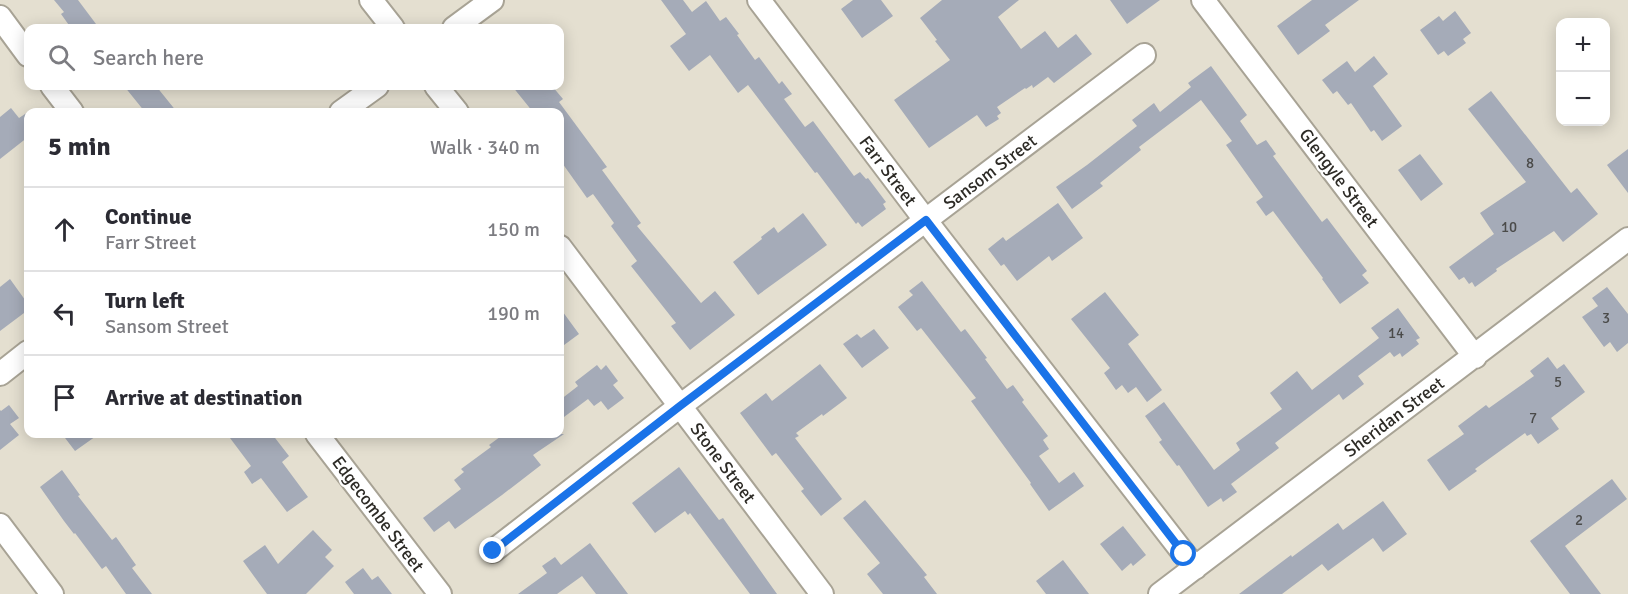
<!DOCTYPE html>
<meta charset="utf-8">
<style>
:root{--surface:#fff;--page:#f7f7f7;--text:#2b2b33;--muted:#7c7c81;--line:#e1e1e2}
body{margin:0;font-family:Signika,sans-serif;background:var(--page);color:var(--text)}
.controls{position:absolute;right:18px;top:18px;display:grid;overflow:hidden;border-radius:12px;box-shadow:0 3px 15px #0003}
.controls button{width:54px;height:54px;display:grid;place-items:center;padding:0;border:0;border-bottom:2px solid var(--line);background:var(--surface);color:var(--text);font:30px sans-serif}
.stop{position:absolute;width:18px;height:18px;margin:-14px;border:4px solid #1a73e8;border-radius:50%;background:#fff}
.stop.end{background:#1a73e8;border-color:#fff;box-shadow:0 2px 6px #0008}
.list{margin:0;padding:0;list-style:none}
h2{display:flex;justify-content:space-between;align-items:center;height:78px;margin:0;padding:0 24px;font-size:26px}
h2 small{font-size:20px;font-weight:400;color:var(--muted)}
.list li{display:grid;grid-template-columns:39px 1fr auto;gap:18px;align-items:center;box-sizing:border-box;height:84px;padding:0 24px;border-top:2px solid var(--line)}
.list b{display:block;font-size:22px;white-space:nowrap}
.list p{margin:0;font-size:20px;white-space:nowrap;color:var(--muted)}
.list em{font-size:20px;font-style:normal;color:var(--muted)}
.icon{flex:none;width:33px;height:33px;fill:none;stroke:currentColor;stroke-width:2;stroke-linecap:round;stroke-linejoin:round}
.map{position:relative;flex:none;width:1628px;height:594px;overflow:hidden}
.search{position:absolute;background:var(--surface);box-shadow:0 3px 15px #0003;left:24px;top:24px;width:540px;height:66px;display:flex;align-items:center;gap:15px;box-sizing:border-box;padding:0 21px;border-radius:12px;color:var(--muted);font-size:22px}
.panel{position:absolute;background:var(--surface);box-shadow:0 3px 15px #0003;left:24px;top:108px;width:540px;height:330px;border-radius:12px}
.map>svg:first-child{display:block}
.building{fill:#a5abb8}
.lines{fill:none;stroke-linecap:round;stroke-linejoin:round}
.minor-casing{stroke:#a8a395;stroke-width:26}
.minor{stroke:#fff;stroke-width:22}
.route{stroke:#1a73e8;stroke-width:8}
.labels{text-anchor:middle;stroke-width:4.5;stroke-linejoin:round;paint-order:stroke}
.number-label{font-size:15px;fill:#4b4b4a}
.street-label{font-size:18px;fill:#2d2b26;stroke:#fff}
</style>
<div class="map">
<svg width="1628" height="594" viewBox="0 0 1628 594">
<rect width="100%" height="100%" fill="#e4dfd0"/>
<!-- building -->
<path class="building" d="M54,0H78L99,28H71L61,14L64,12Z
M661,0H683L692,12L706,1L720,21L726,17L739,34L737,35L755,60L759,57L779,84L782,81L792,94L784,99L805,127L813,121L854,176L860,172L866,179L868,178L886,202L883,204L886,209L862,227L858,222L856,224L817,172L815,173L748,85L738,93L710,55L689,71L670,46L686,34Z
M853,0H881L893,16L862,38L841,9Z
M942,0H1019L998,17L1021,49L1045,31L1058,48L1076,34L1092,54L1054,83L1048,77L1033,88L1032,85L1026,89L1025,88L997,107L1001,113L997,116L999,119L986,127L977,115L929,148L894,100L950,60L935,41L937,40L920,18Z
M1110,0H1160L1127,24Z
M1312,0H1359L1325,25L1330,31L1298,55L1277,26Z
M1455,11L1471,33L1463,39L1466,43L1448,56L1444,51L1438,55L1420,30L1439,16L1443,21Z
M1374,56L1388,74L1373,86L1402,126L1382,141L1374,130L1371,132L1351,103L1348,105L1337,91L1333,94L1322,80L1347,61L1355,72Z
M1211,66L1247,115L1240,121L1257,145L1266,140L1276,154L1273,156L1322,222L1327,218L1367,271L1362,275L1369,283L1340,304L1322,279L1323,278L1273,211L1266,216L1256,202L1263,197L1226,145L1232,141L1201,100L1139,147L1141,150L1100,183L1103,186L1072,209L1056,187L1087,165L1137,126L1132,120L1154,103L1160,112L1191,87L1188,83Z
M124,86H156L177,112H145Z
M512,86H552L563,99L559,102L607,167L602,170L641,223L637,226L701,303L715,291L735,315L690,350L671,326L676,323L631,266L637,261L611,226L614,223L593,194L587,198L560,160V112H533Z
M1491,91L1571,193L1577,188L1598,214L1563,242L1554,231L1496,269L1497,271L1475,287L1472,282L1469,284L1464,277L1459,280L1449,267L1494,234L1480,213L1526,182L1468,109Z
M11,108L19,118L28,112V137L0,159V117Z
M1628,149V193L1607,165Z
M1420,154L1443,184L1421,201L1398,170Z
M1058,203L1083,238L1052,261L1049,256L1017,281L1004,264L1001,266L988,249L1003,237L1006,241Z
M803,213L827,245L758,295L733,262L762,239L761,237L774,227L778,233Z
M10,279L28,304V310L0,331V287Z
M922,281L961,332L965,329L987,358L985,359L1007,389L1013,385L1024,400L1022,402L1048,436L1043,440L1049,449L1039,456L1059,483L1074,472L1084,486L1049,511L1030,484L1031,483L971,401L976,398L921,328L917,331L898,307L913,295L909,291Z
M1607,287L1628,314V343L1617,352L1610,342L1604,347L1582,317L1598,306L1592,298Z
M1105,292L1139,335L1128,344L1162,390L1147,402L1136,387L1128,393L1122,385L1116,390L1104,373L1110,368L1071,319Z
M560,308L579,334L560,348Z
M1398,308L1420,338L1416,340L1419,344L1402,357L1400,353L1394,357L1390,352L1358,376L1364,384L1343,400L1339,394L1275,443L1279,448L1231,484L1237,492L1223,502L1221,498L1208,507L1179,465L1177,466L1159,442L1162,440L1145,416L1164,402L1214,470L1240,450L1236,443L1282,409L1270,393L1297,371L1312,390L1379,338L1371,328Z
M874,329L889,348L862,368L843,344L857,334L861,338Z
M1548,357L1557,369L1564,364L1585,392L1551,418L1559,429L1538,444L1531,434L1527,436L1525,433L1475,469L1477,471L1449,491L1427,460L1464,434L1458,426L1486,405L1489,408L1534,376L1530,371Z
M820,364L847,398L823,416L822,414L796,433L799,436L795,438L842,499L821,516L801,491L804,489L776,453L772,456L740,413L766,393L772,401Z
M597,365L601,370L606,365L618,381L613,385L624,398L608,410L601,401L594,406L588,399L560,420V400L578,386L575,382Z
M9,405L19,418L10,424L19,435L0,450V410L1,411Z
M62,434H99L75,451Z
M227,434H272L289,456L282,462L308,497L287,512L261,478L252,484L244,472L251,466Z
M504,434H564L533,455L541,465L502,495L455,529L449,521L434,532L423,518L461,489L454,480L464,472L461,469L491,447L489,445Z
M679,467L719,520L723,518L777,594H750L690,513L688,515L685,511L655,533L632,503Z
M62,470L80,495L78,496L112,540L116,537L136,565L132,568L152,594H126L106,566L102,569L75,533L74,534L64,521L40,487Z
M1612,479L1627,499L1565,546L1601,594H1570L1530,541Z
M865,500L927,575L924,577L937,594H883L867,574L880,563L843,518Z
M1383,501L1407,534L1383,552L1373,538L1328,571L1322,564L1282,594H1239L1291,555L1292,557L1338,523L1343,530Z
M1123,526L1146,555L1133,566L1131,563L1122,571L1100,544Z
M313,530L332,550L325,557L334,566L306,594H267L243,561L265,545L278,564Z
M590,543L628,594H596L582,576L557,594H518L547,573L542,566L555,557L561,565Z
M1063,560L1089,594H1046L1036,581Z
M363,568L372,580L378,576L392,594H354L345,582Z"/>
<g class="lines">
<!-- minor casing -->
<g class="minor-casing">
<path id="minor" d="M371,0L393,28
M759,0L926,221L1195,568
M1203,0L1475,357
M0,17L28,55
M454,28L492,0
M52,86L72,112
M436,86L457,112
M341,112L377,86
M560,247L822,594
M0,374L28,352
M317,434L440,594
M0,525L52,594
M493,551L680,406L1144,55
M1160,594L1628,239"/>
</g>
<!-- minor -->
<use href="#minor" class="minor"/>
</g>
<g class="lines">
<!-- route -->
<path class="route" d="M493,551L680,406L926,220L1184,554"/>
</g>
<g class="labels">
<!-- number labels -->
<g class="number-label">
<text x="1530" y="168">8</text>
<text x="1509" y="232">10</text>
<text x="1606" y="323">3</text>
<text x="1396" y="338">14</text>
<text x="1558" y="387">5</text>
<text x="1533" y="423">7</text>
<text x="1579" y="525">2</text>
</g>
<!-- street labels -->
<g class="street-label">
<text transform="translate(888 171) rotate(53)" y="6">Farr Street</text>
<text transform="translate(990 172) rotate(-37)" y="6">Sansom Street</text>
<text transform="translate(1339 178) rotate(53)" y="6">Glengyle Street</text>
<text transform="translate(1394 417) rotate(-37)" y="6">Sheridan Street</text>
<text transform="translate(723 463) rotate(53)" y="6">Stone Street</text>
<text transform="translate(378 514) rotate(53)" y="6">Edgecombe Street</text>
</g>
</g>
</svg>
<div class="controls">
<button>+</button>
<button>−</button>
</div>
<div class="stop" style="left:1184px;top:554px"></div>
<div class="stop end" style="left:493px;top:551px"></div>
<div class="search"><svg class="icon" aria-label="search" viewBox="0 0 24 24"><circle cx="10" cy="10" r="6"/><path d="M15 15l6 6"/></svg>Search here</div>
<section class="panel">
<h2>5 min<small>Walk · 340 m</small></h2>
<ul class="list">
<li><svg class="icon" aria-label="ahead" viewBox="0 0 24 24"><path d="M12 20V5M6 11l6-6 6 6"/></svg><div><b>Continue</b><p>Farr Street</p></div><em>150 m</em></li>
<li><svg class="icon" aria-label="left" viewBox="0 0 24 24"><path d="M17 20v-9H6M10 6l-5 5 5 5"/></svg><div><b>Turn left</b><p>Sansom Street</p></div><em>190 m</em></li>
<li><svg class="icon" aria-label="arrive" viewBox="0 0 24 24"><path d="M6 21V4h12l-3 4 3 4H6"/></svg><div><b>Arrive at destination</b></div></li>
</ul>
</section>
</div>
